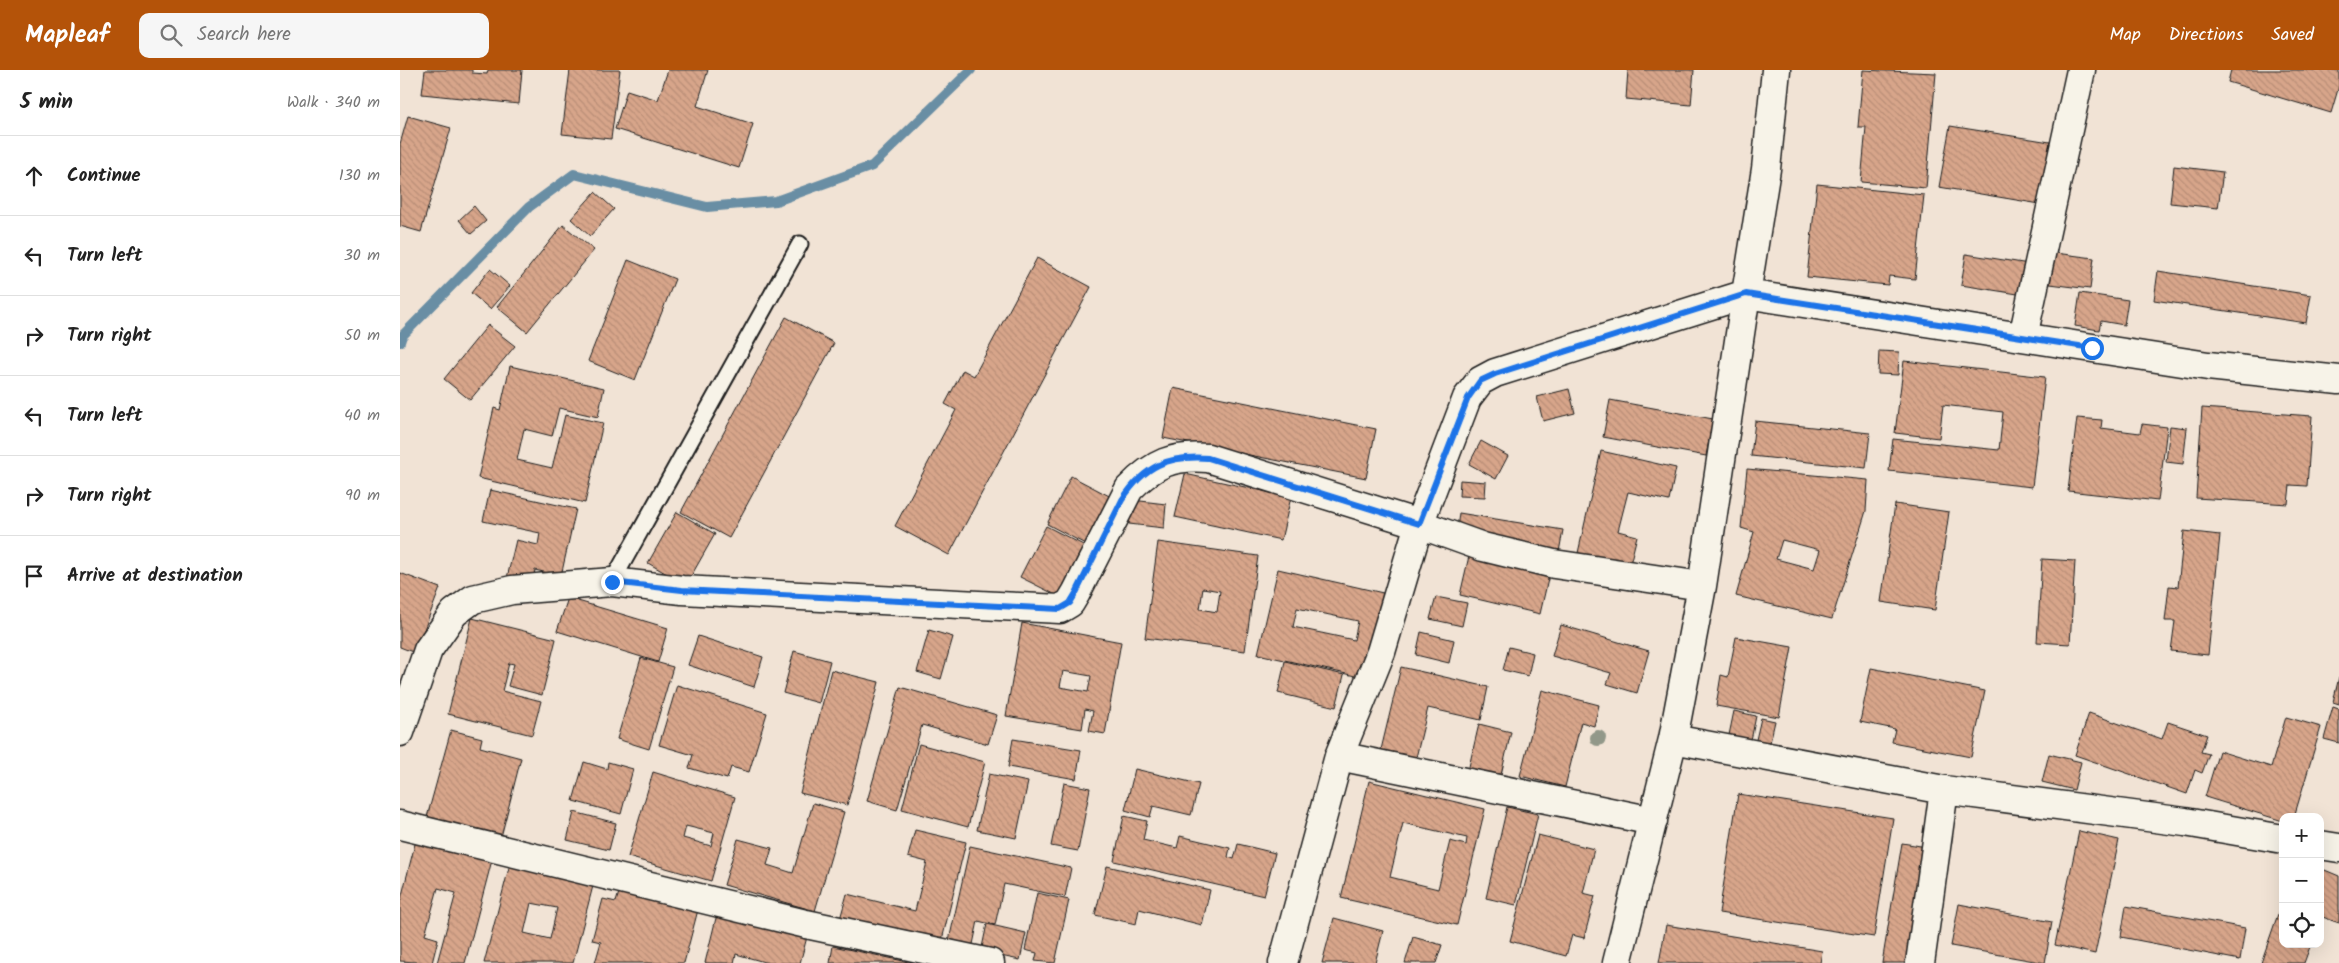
<!DOCTYPE html>
<meta charset="utf-8">
<style>
:root{--surface:#fff;--page:#f6f6f6;--text:#222;--muted:#767676;--line:#e0e0e0;--accent:#b45309}
body{margin:0;font-family:Kalam,sans-serif;background:var(--page);color:var(--text)}
.controls{position:absolute;right:15px;bottom:15px;display:grid;overflow:hidden;border-radius:10px;box-shadow:0 5px 20px #0002}
.controls button{width:45px;height:45px;display:grid;place-items:center;padding:0;border:0;border-bottom:1px solid var(--line);background:var(--surface);color:var(--text);font:25px sans-serif}
.stop{position:absolute;width:15px;height:15px;margin:-11px;border:4px solid #1a73e8;border-radius:50%;background:#fff}
.stop.end{background:#1a73e8;border-color:#fff;box-shadow:0 1px 5px #0008}
.list{margin:0;padding:0;list-style:none}
h2{display:flex;justify-content:space-between;align-items:center;height:65px;margin:0;padding:0 20px;font-size:21px}
h2 small{font-size:16px;font-weight:400;color:var(--muted)}
.list li{display:grid;grid-template-columns:32px 1fr auto;gap:15px;align-items:center;box-sizing:border-box;height:80px;padding:0 20px;border-top:1px solid var(--line)}
.list b{display:block;font-size:19px;white-space:nowrap}
.list em{font-size:16px;font-style:normal;color:var(--muted)}
.icon{flex:none;width:28px;height:28px;fill:none;stroke:currentColor;stroke-width:2;stroke-linecap:round;stroke-linejoin:round}
.map{position:relative;flex:none;width:1939px;height:893px;overflow:hidden}
header{display:flex;align-items:center;gap:30px;box-sizing:border-box;height:70px;padding:0 25px;background:var(--accent);color:#fff}
header strong{font-size:24px}
nav{display:flex;gap:28px;margin-inline-start:auto;font-size:18px}
.search{width:350px;height:45px;background:var(--page);display:flex;align-items:center;gap:12px;box-sizing:border-box;padding:0 18px;border-radius:10px;color:var(--muted);font-size:19px}
main{display:flex}
aside{flex:1;background:var(--surface)}
.map>svg:first-child{display:block}
.lines{fill:none;stroke-linecap:round;stroke-linejoin:round}
.stream{stroke:#698ea4;stroke-width:10}
.building{fill:url(#building-back-hatch);stroke:#1c1c1c;fill-rule:evenodd}
.service-casing{stroke:#1c1c1c;stroke-width:19}
.minor-casing{stroke:#1c1c1c;stroke-width:31}
.service{stroke:#f7f3e8;stroke-width:15}
.minor{stroke:#f7f3e8;stroke-width:28}
.tree{fill:#929889}
.route{stroke:#1a73e8;stroke-width:6}
</style>
<header>
<strong>Mapleaf</strong>
<div class="search"><svg class="icon" aria-label="search" viewBox="0 0 24 24"><circle cx="10" cy="10" r="6"/><path d="M15 15l6 6"/></svg>Search here</div>
<nav><a>Map</a><a>Directions</a><a>Saved</a></nav>
</header>
<main>
<aside>
<h2>5 min<small>Walk · 340 m</small></h2>
<ul class="list">
<li><svg class="icon" aria-label="ahead" viewBox="0 0 24 24"><path d="M12 20V5M6 11l6-6 6 6"/></svg><div><b>Continue</b></div><em>130 m</em></li>
<li><svg class="icon" aria-label="left" viewBox="0 0 24 24"><path d="M17 20v-9H6M10 6l-5 5 5 5"/></svg><div><b>Turn left</b></div><em>30 m</em></li>
<li><svg class="icon" aria-label="right" viewBox="0 0 24 24"><path d="M7 20v-9h11M14 6l5 5-5 5"/></svg><div><b>Turn right</b></div><em>50 m</em></li>
<li><svg class="icon" aria-label="left" viewBox="0 0 24 24"><path d="M17 20v-9H6M10 6l-5 5 5 5"/></svg><div><b>Turn left</b></div><em>40 m</em></li>
<li><svg class="icon" aria-label="right" viewBox="0 0 24 24"><path d="M7 20v-9h11M14 6l5 5-5 5"/></svg><div><b>Turn right</b></div><em>90 m</em></li>
<li><svg class="icon" aria-label="arrive" viewBox="0 0 24 24"><path d="M6 21V4h12l-3 4 3 4H6"/></svg><div><b>Arrive at destination</b></div></li>
</ul>
</aside>
<div class="map">
<svg width="1939" height="893" viewBox="0 0 1939 893">
<defs>
<pattern id="building-back-hatch" width="6" height="6" patternUnits="userSpaceOnUse" patternTransform="scale(1.25)"><rect width="6" height="6" fill="#d7a58a"/><path d="M-1 5l2 2M0 0l6 6M5-1l2 2" fill="none" stroke="#b88d76"/></pattern>
</defs>
<rect width="100%" height="100%" fill="#f1e3d5"/>
<filter id="ink" filterUnits="userSpaceOnUse"><feTurbulence type="fractalNoise" baseFrequency=".02" numOctaves="2"/><feDisplacementMap in="SourceGraphic" scale="10" xChannelSelector="R" yChannelSelector="G"/><feConvolveMatrix kernelMatrix="1 2 1 2 8 2 1 2 1" color-interpolation-filters="sRGB"/></filter>
<g filter="url(#ink)">
<g class="lines">
<!-- stream -->
<path class="stream" d="M0,272L2,266L129,137L174,104L307,137L376,131L472,96L571,0"/>
</g>
<!-- building -->
<path class="building" d="M25,0H72V3L87,4L88,0H122L119,34L22,24Z
M170,0H220L211,69L162,64Z
M268,0H308L297,36L353,54L339,98L215,59L227,20L258,30Z
M1228,0H1294L1291,35L1226,29Z
M1463,0L1536,3L1526,118L1461,112L1466,57H1458Z
M1831,0H1939V16L1931,43L1828,12Z
M8,46L51,58L21,162L0,156V74Z
M1550,56L1650,72L1640,134L1539,117Z
M1774,96L1823,102L1818,138L1770,133Z
M1417,114L1524,125L1515,209L1489,206L1488,215L1407,207Z
M195,122L214,139L190,166L171,149Z
M74,136L86,151L71,164L59,150Z
M163,155L194,180L127,262L97,237Z
M1655,183L1694,188L1690,219L1650,214Z
M1566,184L1629,194L1624,225L1561,215Z
M637,188L691,217L549,485L495,456L556,340L545,334L563,300L574,306Z
M228,190L275,209L235,310L188,291Z
M90,199L110,216L90,239L71,223Z
M1758,201L1911,225L1906,253L1754,230Z
M1680,223L1728,230L1724,255L1701,251L1699,260L1675,256Z
M386,247L434,273L329,468L281,442Z
M88,255L115,276L70,330L44,309Z
M1479,281L1499,282L1498,305L1478,304Z
M1504,291L1645,307L1632,417L1489,401L1493,369L1599,380L1603,342L1543,335L1539,368L1495,363Z
M110,296L204,318L198,347L159,338L152,366L124,359L117,390L152,398L165,345L203,353L185,433L78,408L94,338L100,340Z
M773,318L976,359L966,408L763,368Z
M1169,319L1175,343L1143,351L1137,327Z
M1210,330L1313,349L1306,386L1203,367Z
M1802,338L1912,346L1907,416L1890,415L1888,434L1796,428Z
M1677,348L1702,350L1701,358L1740,363L1742,354L1767,357L1758,431L1668,421Z
M1355,351L1470,363L1466,398L1351,386Z
M1770,356L1787,358L1783,394L1766,392Z
M1081,371L1108,386L1096,409L1069,394Z
M1201,381L1276,398L1269,431L1228,422L1218,461L1237,466L1230,494L1178,483Z
M1347,399L1468,410L1466,441L1432,549L1336,526L1354,462L1341,458ZM1382,470L1420,480L1414,499L1376,489Z
M785,404L891,427L881,470L775,447Z
M671,406L715,429L691,477L647,454Z
M1060,410L1086,412L1085,427L1059,426Z
M90,420L176,439L161,506L135,500L132,514L107,508L116,470L138,475L140,463L83,451Z
M732,430L766,434L764,458L729,454Z
M1495,434L1549,442L1535,540L1481,532Z
M277,442L315,464L286,515L248,493Z
M1059,443L1163,460L1159,482L1056,466Z
M646,456L691,479L666,530L620,507Z
M1784,461L1820,465L1808,585L1771,581L1775,551H1765L1769,516L1778,517Z
M758,472L858,486L845,581L745,568ZM803,518L820,521L817,542L800,539Z
M1069,486L1149,505L1140,544L1060,525Z
M1642,489L1675,491L1670,574L1637,572Z
M878,499L983,523L964,608L858,584ZM897,538L958,551L954,570L893,557Z
M0,503L40,518L15,583L0,577Z
M1036,527L1067,533L1062,556L1030,549Z
M168,528L268,558L258,592L157,561Z
M72,548L156,569L142,625L108,616L114,594L109,593L102,621L141,631L132,665L48,644Z
M622,553L721,572L705,664L689,661L693,641L685,639L682,659L606,646ZM663,601L691,606L688,622L660,617Z
M1161,555L1249,581L1237,623L1207,614L1211,603L1152,586Z
M529,560L553,567L541,609L517,602Z
M1021,562L1054,570L1049,593L1016,585Z
M298,566L363,587L354,617L288,595Z
M1336,567L1392,577L1379,647L1316,636L1321,605L1328,607Z
M1109,577L1133,583L1128,606L1103,600Z
M394,581L430,591L419,633L383,623Z
M241,588L273,597L249,679L217,669Z
M885,591L944,605L936,637L878,623Z
M1001,597L1088,617L1081,650L1028,638L1013,700L978,692Z
M1471,598L1585,621L1571,687L1492,672L1495,659L1460,652Z
M431,600L479,612L447,735L400,723Z
M1939,607V634L1933,632Z
M277,615L367,643L349,702L331,697L327,709L289,698L293,685L259,675Z
M500,617L597,645L588,674L522,655L497,740L467,731Z
M1142,620L1199,635L1194,656L1181,652L1165,717L1120,706Z
M1933,637L1939,639V673L1924,669Z
M1334,641L1356,646L1350,675L1328,670Z
M1689,643L1762,669L1768,652L1807,665L1801,682L1809,684L1802,703L1795,700L1787,724L1675,685Z
M1886,647L1921,657L1894,747H1883V751L1805,727L1819,681L1871,697Z
M1361,648L1375,651L1369,677L1355,674Z
M1079,654L1111,662L1100,709L1068,701Z
M51,660L82,668L80,677L121,688L101,767L27,747Z
M613,669L681,680L676,709L608,697Z
M519,674L585,692L568,757L502,739Z
M1649,684L1681,692L1674,720L1642,712Z
M184,692L207,699L208,692L233,699L221,744L173,731Z
M735,699L799,714L791,745L753,736L750,747L725,740Z
M253,702L335,727L311,811L228,787ZM286,756L314,763L311,776L283,768Z
M589,704L628,712L616,768L577,760Z
M969,711L1085,739L1057,855L941,828ZM1003,753L1067,768L1066,775L1050,771L1038,819L990,807Z
M664,713L690,718L678,781L651,776Z
M1338,724L1493,748L1474,867L1319,843Z
M413,733L444,742L415,841L324,815L338,769L372,778L367,795L393,803Z
M1107,737L1138,744L1116,835L1086,828Z
M174,742L216,753L209,780L167,770Z
M724,746L747,751L743,770L777,778L780,766L830,778L828,787L834,789L838,774L875,783L864,826L714,791Z
M515,760L566,772L541,874L440,849L447,824L515,841L527,792L508,787Z
M1679,761L1719,770L1695,884L1655,875Z
M1138,765L1194,779L1183,823L1195,826L1184,868L1172,865L1166,886L1110,871Z
M16,770L92,790L65,893H37L56,823L38,818L25,865L38,869L32,893L0,891V833Z
M1502,773L1533,778L1513,893H1482Z
M570,776L671,798L665,827L604,814L595,855L578,851L572,879L548,875Z
M111,790L194,812L173,893H84ZM131,833L157,838L150,869L124,863Z
M707,796L810,820L802,855L739,839L736,854L695,845Z
M1920,798L1939,806V853L1920,846Z
M221,816L299,836L284,893H195L201,872L192,870L203,829L216,832Z
M637,823L669,830L655,893L635,891L637,883L625,880Z
M1559,834L1652,852L1645,893L1551,876Z
M1726,836L1845,858L1840,890L1721,867Z
M317,844L407,867L400,893H368L336,884L334,893H305Z
M1878,844L1883,846V874H1911L1904,893H1861Z
M934,848L983,861L975,893H922Z
M587,854L626,863L620,890L581,882Z
M1266,855L1422,881L1420,893H1259Z
M1013,867L1042,875L1036,893H1005Z
M433,876L513,893H430Z"/>
<g class="lines">
<!-- service casing -->
<g class="service-casing">
<path id="service" d="M212,512L400,174"/>
</g>
<!-- minor casing -->
<g class="minor-casing">
<path id="minor" d="M1623,267L1681,0
M0,662L28,580L54,543L73,529L112,520L212,512L282,520L660,539L670,533L676,523L729,419C754,393 773,385 808,388L1019,454L1083,477L1154,494L1302,516
M939,686L1253,751
M0,755L406,854L590,893
M1883,769L1785,752L1544,720L1273,669L1302,516L1346,224L1808,296L1939,310
M1920,775L1939,778
M883,893L939,686L981,582L1019,454L1067,328L1080,311L1095,303L1346,224L1366,99L1376,0
M1217,893L1273,669
M1520,893L1544,720"/>
</g>
<!-- service -->
<use href="#service" class="service"/>
<!-- minor -->
<use href="#minor" class="minor"/>
</g>
<!-- trees -->
<circle class="tree" cx="1198" cy="668" r="8"/>
</g>
<g class="lines" filter="url(#ink)">
<!-- route -->
<path class="route" d="M212,512L282,520L660,539L670,533L676,523L722,430C744,396 768,385 808,388L1019,454L1068,328L1080,311L1095,304L1346,224L1692,278"/>
</g>
</svg>
<div class="controls">
<button>+</button>
<button>−</button>
<button><svg class="icon" aria-label="locate" viewBox="0 0 24 24"><circle cx="12" cy="12" r="6"/><path d="M12 2v4M12 18v4M2 12h4M18 12h4"/></svg></button>
</div>
<div class="stop" style="left:1692px;top:278px"></div>
<div class="stop end" style="left:212px;top:512px"></div>
</div>
</main>
